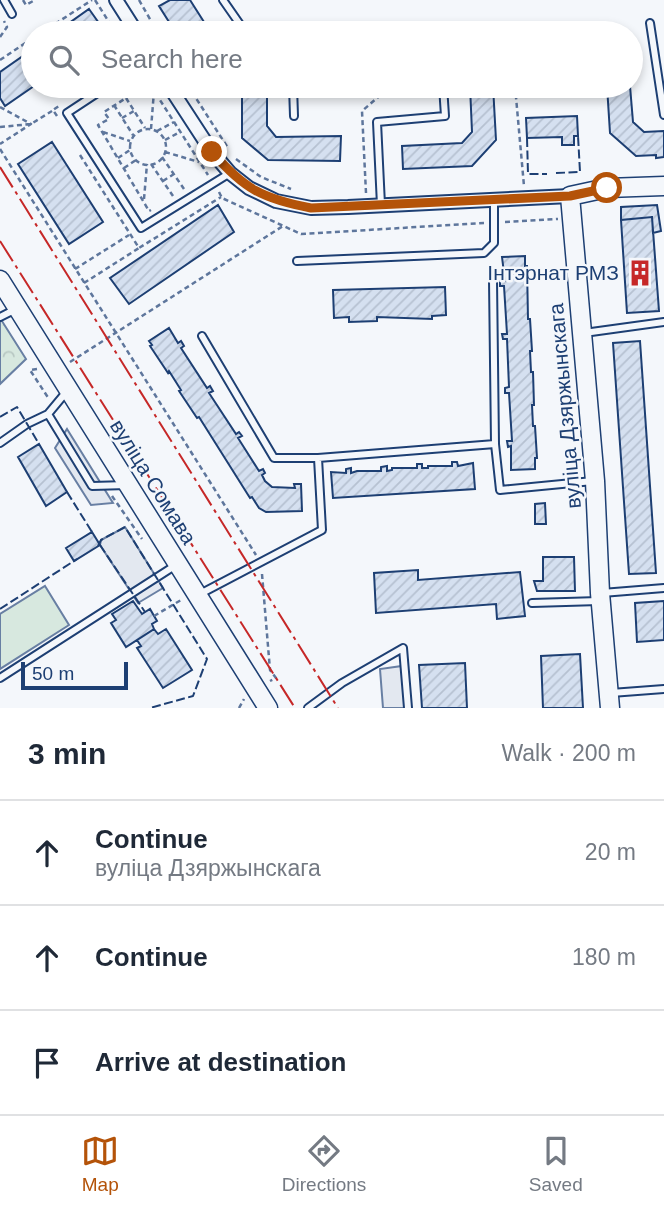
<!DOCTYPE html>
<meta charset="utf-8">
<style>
:root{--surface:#fff;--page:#f6f6f7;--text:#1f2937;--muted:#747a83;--line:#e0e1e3;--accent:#b45309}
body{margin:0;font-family:Arial,sans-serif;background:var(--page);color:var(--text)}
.scale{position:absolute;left:21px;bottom:18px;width:107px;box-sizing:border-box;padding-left:7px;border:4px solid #1d3f73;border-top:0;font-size:19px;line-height:24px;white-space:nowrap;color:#1d3f73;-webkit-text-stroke:5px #f4f7fb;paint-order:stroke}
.stop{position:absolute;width:21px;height:21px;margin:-16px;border:5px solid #b45309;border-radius:50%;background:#fff}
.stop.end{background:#b45309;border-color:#fff;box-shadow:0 2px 7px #0008}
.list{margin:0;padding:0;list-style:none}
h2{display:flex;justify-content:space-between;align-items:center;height:91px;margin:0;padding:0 28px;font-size:30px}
h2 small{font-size:23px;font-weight:400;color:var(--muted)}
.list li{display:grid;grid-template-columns:46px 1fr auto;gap:21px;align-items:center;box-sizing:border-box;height:105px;padding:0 28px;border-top:2px solid var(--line)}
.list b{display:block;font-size:26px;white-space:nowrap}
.list p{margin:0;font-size:23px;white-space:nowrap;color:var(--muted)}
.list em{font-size:23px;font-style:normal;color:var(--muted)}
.icon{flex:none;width:38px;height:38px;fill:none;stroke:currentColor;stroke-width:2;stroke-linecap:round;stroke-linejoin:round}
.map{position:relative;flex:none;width:664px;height:708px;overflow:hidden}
.search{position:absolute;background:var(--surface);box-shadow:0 4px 10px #0003;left:21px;right:21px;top:21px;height:77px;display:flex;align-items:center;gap:18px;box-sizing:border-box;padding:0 24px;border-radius:38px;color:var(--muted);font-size:26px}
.sheet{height:406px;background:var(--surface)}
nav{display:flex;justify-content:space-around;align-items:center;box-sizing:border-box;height:98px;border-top:2px solid var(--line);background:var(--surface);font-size:19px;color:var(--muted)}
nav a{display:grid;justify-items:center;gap:4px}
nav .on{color:var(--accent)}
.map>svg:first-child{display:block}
.forest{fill:url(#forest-crowns);stroke:#687fa3;stroke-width:2}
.garden{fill:#d7e8df;stroke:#687fa3;stroke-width:2}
.parking{fill:#e3e8f0;stroke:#687fa3;stroke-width:2}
.building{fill:url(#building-hatch);stroke:#1d3f73;stroke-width:2}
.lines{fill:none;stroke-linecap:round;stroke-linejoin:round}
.lane-casing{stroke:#1d3f73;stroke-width:10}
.street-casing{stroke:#1d3f73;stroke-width:16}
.secondary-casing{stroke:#1d3f73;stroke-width:21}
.path{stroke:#5e769c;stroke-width:2.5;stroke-dasharray:5 3.5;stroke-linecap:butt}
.lane{stroke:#f4f7fb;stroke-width:6}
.street{stroke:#f4f7fb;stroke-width:12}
.secondary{stroke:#f4f7fb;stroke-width:18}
.fence{stroke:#1d3f73;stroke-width:2;stroke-dasharray:9 3.5;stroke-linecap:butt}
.power{stroke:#c62828;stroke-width:2;stroke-dasharray:24 5 3.5 5;stroke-linecap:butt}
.route{stroke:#b45309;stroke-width:9}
.labels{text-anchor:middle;stroke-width:5;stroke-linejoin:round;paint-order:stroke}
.poi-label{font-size:21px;fill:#1d3f73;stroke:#f4f7fb;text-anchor:end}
.street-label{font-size:21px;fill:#1d3f73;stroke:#f4f7fb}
</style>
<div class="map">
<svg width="664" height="708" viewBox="0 0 664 708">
<defs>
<pattern id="forest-crowns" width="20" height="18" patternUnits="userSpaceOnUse" patternTransform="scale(1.75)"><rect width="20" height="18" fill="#d7e8df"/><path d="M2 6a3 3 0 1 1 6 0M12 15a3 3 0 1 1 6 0" fill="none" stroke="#b8c8c3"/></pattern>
<pattern id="building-hatch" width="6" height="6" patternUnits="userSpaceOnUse" patternTransform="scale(1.75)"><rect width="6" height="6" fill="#d5e0f0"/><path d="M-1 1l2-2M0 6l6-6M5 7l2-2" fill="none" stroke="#b6c1d1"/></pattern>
</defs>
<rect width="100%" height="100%" fill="#f4f7fb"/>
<!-- forest -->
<path class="forest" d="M0,318L26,359L0,384Z"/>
<!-- garden -->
<path class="garden" d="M45,586L69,625L0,669V614Z"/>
<!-- parking -->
<path class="parking" d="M67,429L113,503L91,505L55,448Z
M125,527L163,588L138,603L100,545L101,540Z
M402,666L406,708H383L380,669Z"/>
<!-- building -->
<path class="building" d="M170,0H190L211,33H176L159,6Z
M89,9L106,33H55Z
M33,49L34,86L5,106L0,98V72Z
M242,86H267V126L276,137L341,136L340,161L268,160L242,138Z
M470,86H493L496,140L472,166L403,169L402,146L462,143L472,132Z
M607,86H630L633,122L644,132L664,131V157L656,158V155L636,156L610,133Z
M577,116L578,136H574V145H562V137L527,138L526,118Z
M52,142L103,222L69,244L18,164Z
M218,205L234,232L129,304L110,278Z
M657,205L661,231L653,233L652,217L621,220V207Z
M652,217L659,311L627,313L621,220Z
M525,256V266H527L528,319H530L532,351H530L531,372H533L534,405H532L533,426H535L537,458H535V469L511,470V446L508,447L507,441H512L509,393H505V388L509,387L507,339H503L502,334H507L504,286H500V281H505L502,257Z
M445,287L446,315L432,316V319L377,317V321L349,322V317L334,318L333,290Z
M169,328L178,343L181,341L184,346L181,348L207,388L210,386L213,391L209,393L236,434L239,432L242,436L238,438L259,471L263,469L265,473L262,475L265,481L272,487L295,488L294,484H301L302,511L266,512L259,508L252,497L250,498L199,417L197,418L179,391L181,390L169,371L168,373L150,346L152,345L149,341Z
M640,341L656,573L629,574L613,343Z
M39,444L67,492L46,506L18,457Z
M452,462H457L458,466L473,463L475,489L333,498L331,472L346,473V469L351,468V473L357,471H381V467L387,466V471L392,470V468H417V464H422V468H428V466H452Z
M545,503L546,524H535V504Z
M92,532L100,545L74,561L66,548Z
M543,557H574L575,591H537L534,581H543Z
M418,570V580L520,572L525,616L497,619L496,604L376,613L374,573Z
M133,601L142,614L150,609L157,621L152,624L154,629L126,647L111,623L116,620L112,614Z
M664,601V640L637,642L635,603Z
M154,629L158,634L166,629L192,670L163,688L137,648L141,646L137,640Z
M580,654L583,708H543L541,656Z
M465,663L467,708H422L419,665Z"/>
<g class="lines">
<!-- lane casing -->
<g class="lane-casing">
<path id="lane" d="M4,0L12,14
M223,0L246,33
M650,23L664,115
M108,86L67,113L141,228L230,173
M293,86L294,116
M174,92L185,86
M381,205L377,122L445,116L443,86
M297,261L484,253L494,243V199
M493,280L495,444L500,490L593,481
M0,317L16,309
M584,333L664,322
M202,336L274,458H318L495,444
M68,390L48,414L92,486L127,485
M0,443L27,424L48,414
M602,593L664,588
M200,594L322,530L318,458
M532,603L599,601
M0,678L176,565
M611,693L664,689
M308,708L342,683L403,648L408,708"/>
</g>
<!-- street casing -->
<g class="street-casing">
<path id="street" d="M116,0L137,33
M169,86L212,152L230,173L249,188L276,201L311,208L348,207L570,196"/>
</g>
<!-- secondary casing -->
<g class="secondary-casing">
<path id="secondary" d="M0,280L268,708
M610,708L600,593L595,481L570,196L607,188L664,186"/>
</g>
<!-- path -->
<path class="path" d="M23,0L26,5L35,0
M95,0L116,33
M139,0L158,33
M41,33L92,0
M0,37L7,27L4,21
M0,60L33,38
M145,86L104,112L109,119L98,125L149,211L151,210
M151,86L208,175
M515,86L524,186
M192,92L228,148
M126,98L145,128
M114,105L133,135
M0,107L31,124L0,144
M57,116L53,110L59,106
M122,118L134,111
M0,127L31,124L52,111
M151,129L154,91
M130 147a18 18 0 1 1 36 0a18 18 0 1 1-36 0Z
M157,131L174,122
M103,132L130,141
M165,140L180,132
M0,149L256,555
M165,152L199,162
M80,155L139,248L221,197
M162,157L184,189
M118,158L130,150
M236,159L261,177L291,189
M151,164L173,196
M124,168L136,160
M163,181L174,174
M219,192L222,198L301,234L484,223
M366,193L362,111L391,86
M144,199L147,164
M505,222L558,219
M75,269L129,235
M84,283L139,248
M70,362L283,226
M37,369L30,370L49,399
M112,496L142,539
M262,574L270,670L276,678L270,681
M154,616L181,600
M239,708L244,699"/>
<!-- lane -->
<use href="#lane" class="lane"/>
<!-- street -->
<use href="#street" class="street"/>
<!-- secondary -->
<use href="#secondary" class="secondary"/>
<!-- fence -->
<path class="fence" d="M527,138L528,174H547
M556,173L580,172L578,136
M0,417L17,407L39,444
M67,492L92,532
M100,545L145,612
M98,546L101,540L125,527L207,659L193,696L150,708
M0,609L77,559"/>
<!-- power -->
<path class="power" d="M0,167L338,708
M0,241L295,708"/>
</g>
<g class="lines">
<!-- route -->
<path class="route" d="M212,152C244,189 263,199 311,208L570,196L607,188"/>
</g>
<!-- icons -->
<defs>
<g id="building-bare" transform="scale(2.1)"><path d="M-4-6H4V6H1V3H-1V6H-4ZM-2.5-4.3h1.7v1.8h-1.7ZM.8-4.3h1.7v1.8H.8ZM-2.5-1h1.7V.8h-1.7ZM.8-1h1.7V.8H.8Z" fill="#c62828" stroke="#f4f7fb" stroke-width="2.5" paint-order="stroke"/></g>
</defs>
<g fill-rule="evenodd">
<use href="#building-bare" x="640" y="273"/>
</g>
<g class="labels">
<!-- poi labels -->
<g class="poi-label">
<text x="619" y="280">Інтэрнат РМЗ</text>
</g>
<!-- street labels -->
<g class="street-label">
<text transform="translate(565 406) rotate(-95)" y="7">вуліца Дзяржынскага</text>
<text transform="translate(153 482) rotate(58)" y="7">вуліца Сомава</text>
</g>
</g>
</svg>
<div class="scale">50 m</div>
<div class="stop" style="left:607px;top:188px"></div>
<div class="stop end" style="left:212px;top:152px"></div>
<div class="search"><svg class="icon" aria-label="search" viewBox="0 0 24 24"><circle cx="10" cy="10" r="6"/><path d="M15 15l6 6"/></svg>Search here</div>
</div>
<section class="sheet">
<h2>3 min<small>Walk · 200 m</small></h2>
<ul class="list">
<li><svg class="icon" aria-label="ahead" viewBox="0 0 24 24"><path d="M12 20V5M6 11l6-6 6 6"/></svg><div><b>Continue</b><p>вуліца Дзяржынскага</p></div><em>20 m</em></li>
<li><svg class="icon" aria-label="ahead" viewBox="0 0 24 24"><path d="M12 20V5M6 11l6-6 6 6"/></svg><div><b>Continue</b></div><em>180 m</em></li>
<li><svg class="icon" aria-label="arrive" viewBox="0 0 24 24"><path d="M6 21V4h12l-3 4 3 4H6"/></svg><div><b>Arrive at destination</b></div></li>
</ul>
</section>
<nav>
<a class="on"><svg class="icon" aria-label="map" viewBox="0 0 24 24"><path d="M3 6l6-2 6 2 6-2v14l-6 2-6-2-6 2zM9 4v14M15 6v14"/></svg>Map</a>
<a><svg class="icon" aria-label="directions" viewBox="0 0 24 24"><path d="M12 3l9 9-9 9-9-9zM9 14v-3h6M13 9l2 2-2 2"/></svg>Directions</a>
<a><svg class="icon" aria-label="saved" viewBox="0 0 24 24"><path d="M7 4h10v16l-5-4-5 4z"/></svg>Saved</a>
</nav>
